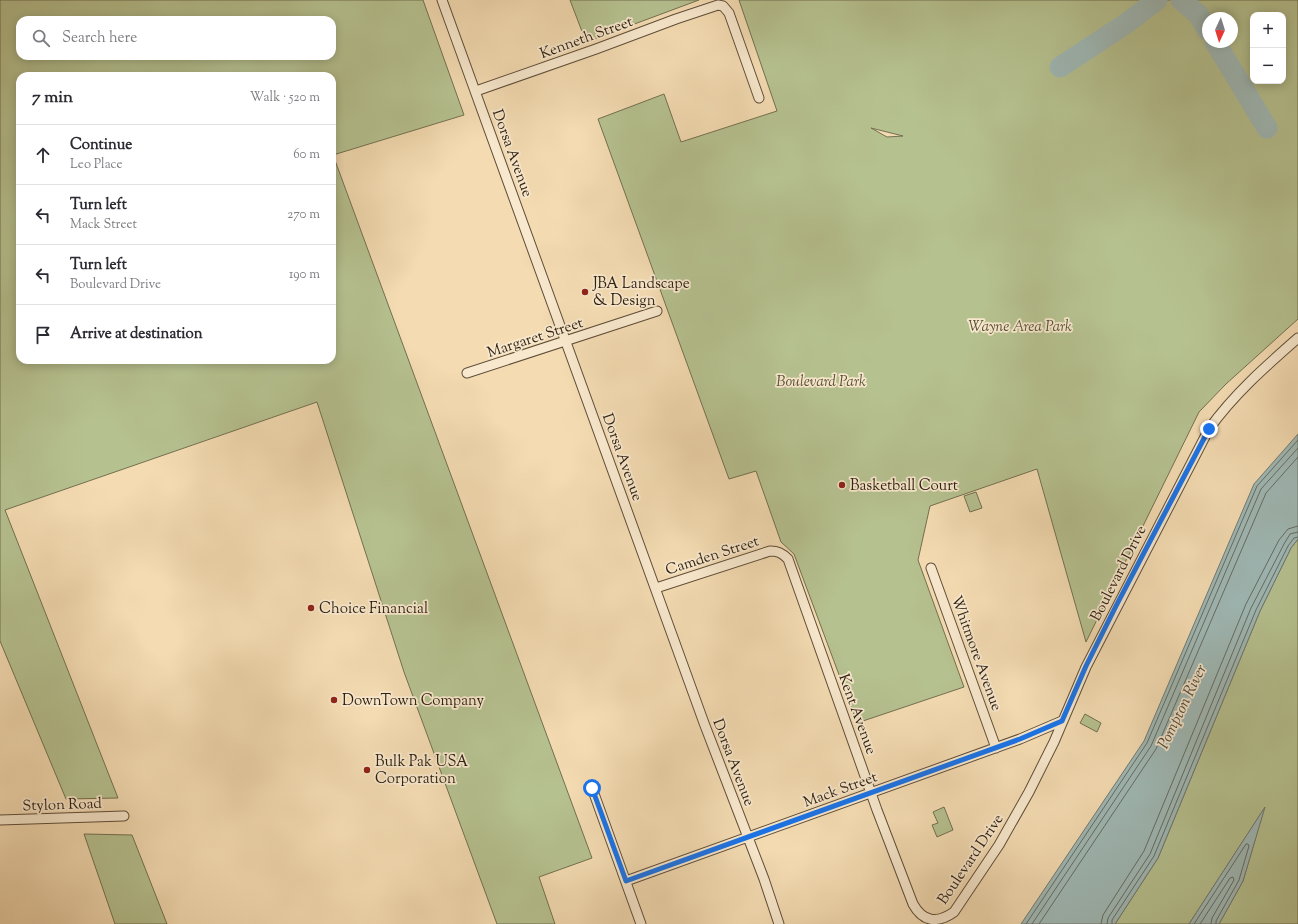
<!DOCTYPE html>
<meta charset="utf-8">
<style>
:root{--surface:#fff;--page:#f7f7f7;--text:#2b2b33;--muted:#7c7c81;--line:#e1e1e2}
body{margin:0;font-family:"Sorts Mill Goudy",serif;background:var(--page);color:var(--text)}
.controls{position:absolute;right:12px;top:12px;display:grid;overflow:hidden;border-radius:8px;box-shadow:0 2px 10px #0003}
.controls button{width:36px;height:36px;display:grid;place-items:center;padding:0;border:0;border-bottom:1px solid var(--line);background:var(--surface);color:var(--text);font:20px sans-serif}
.compass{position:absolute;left:1202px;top:12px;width:36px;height:36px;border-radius:50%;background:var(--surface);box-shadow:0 2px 10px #0003;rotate:184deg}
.stop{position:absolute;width:12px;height:12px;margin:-9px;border:3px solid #1a73e8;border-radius:50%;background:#fff}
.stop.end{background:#1a73e8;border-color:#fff;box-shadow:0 1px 4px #0008}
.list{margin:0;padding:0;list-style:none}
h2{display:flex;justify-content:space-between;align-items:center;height:52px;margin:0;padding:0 16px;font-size:17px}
h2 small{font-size:13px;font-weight:400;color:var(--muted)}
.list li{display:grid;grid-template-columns:26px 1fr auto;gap:12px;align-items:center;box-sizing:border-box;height:60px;padding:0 16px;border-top:1px solid var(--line)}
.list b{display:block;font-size:15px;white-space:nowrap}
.list p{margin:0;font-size:13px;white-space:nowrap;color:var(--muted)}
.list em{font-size:13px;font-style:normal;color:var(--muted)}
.icon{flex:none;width:22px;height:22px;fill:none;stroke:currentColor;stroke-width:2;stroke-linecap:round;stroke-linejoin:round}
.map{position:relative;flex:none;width:1298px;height:924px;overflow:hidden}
.search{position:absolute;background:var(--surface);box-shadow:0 2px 10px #0003;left:16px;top:16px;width:320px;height:44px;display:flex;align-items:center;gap:10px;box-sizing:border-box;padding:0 14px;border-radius:12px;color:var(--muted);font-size:15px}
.panel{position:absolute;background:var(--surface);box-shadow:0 2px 10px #0003;left:16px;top:72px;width:320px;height:292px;border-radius:12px}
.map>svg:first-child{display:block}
.green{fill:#b6c190;stroke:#727050;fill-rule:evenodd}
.water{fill:#9fb9b6;stroke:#717b74}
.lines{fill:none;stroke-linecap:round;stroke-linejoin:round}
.shore{stroke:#666c64;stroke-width:1}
.river{stroke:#9fb9b6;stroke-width:21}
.street-casing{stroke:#5f4e39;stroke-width:11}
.street{stroke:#f8e8cd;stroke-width:9}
.route{stroke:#1a73e8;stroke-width:5}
.poi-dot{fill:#8f2418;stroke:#f8e8cd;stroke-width:1.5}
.labels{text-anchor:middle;stroke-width:3.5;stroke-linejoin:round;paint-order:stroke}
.street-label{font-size:15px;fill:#2d1f11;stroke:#f8e8cd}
.poi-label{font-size:15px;fill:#2d1f11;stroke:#f8e8cd;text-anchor:start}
.park-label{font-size:15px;font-style:italic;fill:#565037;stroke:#f8e8cd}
.water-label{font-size:16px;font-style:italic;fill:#4f4d43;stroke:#f8e8cd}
</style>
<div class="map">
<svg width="1298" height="924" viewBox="0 0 1298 924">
<rect width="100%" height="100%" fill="#f4dbb2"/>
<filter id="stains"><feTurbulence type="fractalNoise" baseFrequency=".005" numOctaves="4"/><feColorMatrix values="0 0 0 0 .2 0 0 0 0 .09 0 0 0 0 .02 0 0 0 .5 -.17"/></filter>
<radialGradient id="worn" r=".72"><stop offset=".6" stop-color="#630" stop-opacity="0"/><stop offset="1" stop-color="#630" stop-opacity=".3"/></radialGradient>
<!-- green -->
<path class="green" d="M0,0H423L464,115L333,155L592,858L539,877L555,924H497L404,672L317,402L5,510L118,798L66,799L0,641ZM20,20H332V56H20ZM20,76H332V360H20Z
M570,0H699L586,42Z
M739,0H1298V319L1226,384L1199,412L1086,642L1037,469L930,506L918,560L964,687L857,723L794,554L781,542L756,471L729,479L598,119L664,94L681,142L777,111ZM1253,15H1283V81H1253ZM1208,18H1232V42H1208ZM871,128L903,136L887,137Z
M976,492L982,508L970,512L964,496Z
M1298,539V924H1219L1243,881L1264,809L1189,924H1115L1158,858L1260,611L1291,548Z
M1085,714L1101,723L1097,732L1080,723Z
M944,807L953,830L937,837L932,825L938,823L933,812Z
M84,834L132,835L167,924H115Z"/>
<!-- water -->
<path class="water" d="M1298,434V539L1291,548L1260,611L1158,858L1115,924H1021L1144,741L1254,484Z
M1265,807L1243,881L1219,924H1189Z"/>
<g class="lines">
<!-- shore -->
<path class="shore" d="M1026,924L1147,743L1257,486L1298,440
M1032,924L1151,746L1261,489L1298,448
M1039,924L1156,749L1266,493L1298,457
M1101,924L1103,915L1144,851L1246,604L1279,540L1288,529L1298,526
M1107,924L1108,918L1150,854L1251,608L1284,544L1290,534L1298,532
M1112,924V920L1154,856L1256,610L1288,546L1294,538L1298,537
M1194,924L1246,844H1248L1249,846L1239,880L1216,921V924
M1200,924L1230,878L1233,877L1234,880L1212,918L1211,924"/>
<!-- river -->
<path class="river" d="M1181,0L1198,14L1208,31
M1215,42L1267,128
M1060,67L1127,23L1157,0"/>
<!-- street casing -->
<g class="street-casing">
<path id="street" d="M442,0L704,723L764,879L779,924
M476,91L596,49L676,19L718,5L723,6L729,13L759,98
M467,373L657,311
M931,568L996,748
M656,588L770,551C778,551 782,553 788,559L877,810L913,904C923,922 937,924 954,912L999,845L1029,792L1054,742L1086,667L1209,429C1234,394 1266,366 1298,338
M592,788L641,924
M0,820L124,816
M626,881L1020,739L1062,721"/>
</g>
<!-- street -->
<use href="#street" class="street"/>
</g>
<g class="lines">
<!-- route -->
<path class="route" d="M592,788L626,881L1020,739L1062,721L1086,666L1116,606L1209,429"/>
</g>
<!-- markers -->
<g class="poi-dot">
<circle cx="585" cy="292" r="4"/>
<circle cx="842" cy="485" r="4"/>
<circle cx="311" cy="608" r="4"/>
<circle cx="334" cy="700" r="4"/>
<circle cx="367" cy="770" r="4"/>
</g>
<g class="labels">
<!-- street labels -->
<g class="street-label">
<text transform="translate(586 37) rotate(-20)" y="5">Kenneth Street</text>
<text transform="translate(513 153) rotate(70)" y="5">Dorsa Avenue</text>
<text transform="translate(535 337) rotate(-18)" y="5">Margaret Street</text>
<text transform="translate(623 457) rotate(70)" y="5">Dorsa Avenue</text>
<text transform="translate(712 555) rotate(-18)" y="5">Camden Street</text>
<text transform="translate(1118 573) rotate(-63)" y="5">Boulevard Drive</text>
<text transform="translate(977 653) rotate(70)" y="5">Whitmore Avenue</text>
<text transform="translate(858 714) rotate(70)" y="5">Kent Avenue</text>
<text transform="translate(734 762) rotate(69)" y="5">Dorsa Avenue</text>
<text transform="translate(840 789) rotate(-20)" y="5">Mack Street</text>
<text transform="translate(62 804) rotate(-2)" y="5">Stylon Road</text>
<text transform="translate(970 859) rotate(-56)" y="5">Boulevard Drive</text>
</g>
<!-- poi labels -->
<g class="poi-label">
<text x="593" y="288">JBA Landscape<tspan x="593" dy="17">&amp; Design</tspan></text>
<text x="850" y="490">Basketball Court</text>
<text x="319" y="613">Choice Financial</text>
<text x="342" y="705">DownTown Company</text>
<text x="375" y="766">Bulk Pak USA<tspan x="375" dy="17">Corporation</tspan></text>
</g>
<!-- park labels -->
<g class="park-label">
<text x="1020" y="331">Wayne Area Park</text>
<text x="821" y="386">Boulevard Park</text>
</g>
<!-- water labels -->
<g class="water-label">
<text transform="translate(1181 706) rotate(-64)" y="6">Pompton River</text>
</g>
</g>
<rect width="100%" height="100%" filter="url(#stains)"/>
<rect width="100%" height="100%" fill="url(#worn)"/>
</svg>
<div class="controls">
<button>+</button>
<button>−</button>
</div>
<svg class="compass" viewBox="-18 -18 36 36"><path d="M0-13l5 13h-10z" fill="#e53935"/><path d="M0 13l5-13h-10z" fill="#7c7c81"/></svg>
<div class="stop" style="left:592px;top:788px"></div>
<div class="stop end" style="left:1209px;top:429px"></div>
<div class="search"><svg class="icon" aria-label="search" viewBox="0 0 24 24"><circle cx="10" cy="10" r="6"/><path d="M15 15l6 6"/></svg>Search here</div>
<section class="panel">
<h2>7 min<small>Walk · 520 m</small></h2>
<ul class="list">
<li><svg class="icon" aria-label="ahead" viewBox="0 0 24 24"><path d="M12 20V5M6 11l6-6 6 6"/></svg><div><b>Continue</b><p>Leo Place</p></div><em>60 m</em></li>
<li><svg class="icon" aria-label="left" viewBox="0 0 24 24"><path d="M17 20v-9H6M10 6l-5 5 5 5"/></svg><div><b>Turn left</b><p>Mack Street</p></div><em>270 m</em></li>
<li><svg class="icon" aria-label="left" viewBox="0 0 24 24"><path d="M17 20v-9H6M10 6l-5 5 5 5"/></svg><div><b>Turn left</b><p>Boulevard Drive</p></div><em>190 m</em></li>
<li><svg class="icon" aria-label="arrive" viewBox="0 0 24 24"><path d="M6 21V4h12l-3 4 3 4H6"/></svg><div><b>Arrive at destination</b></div></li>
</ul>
</section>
</div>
